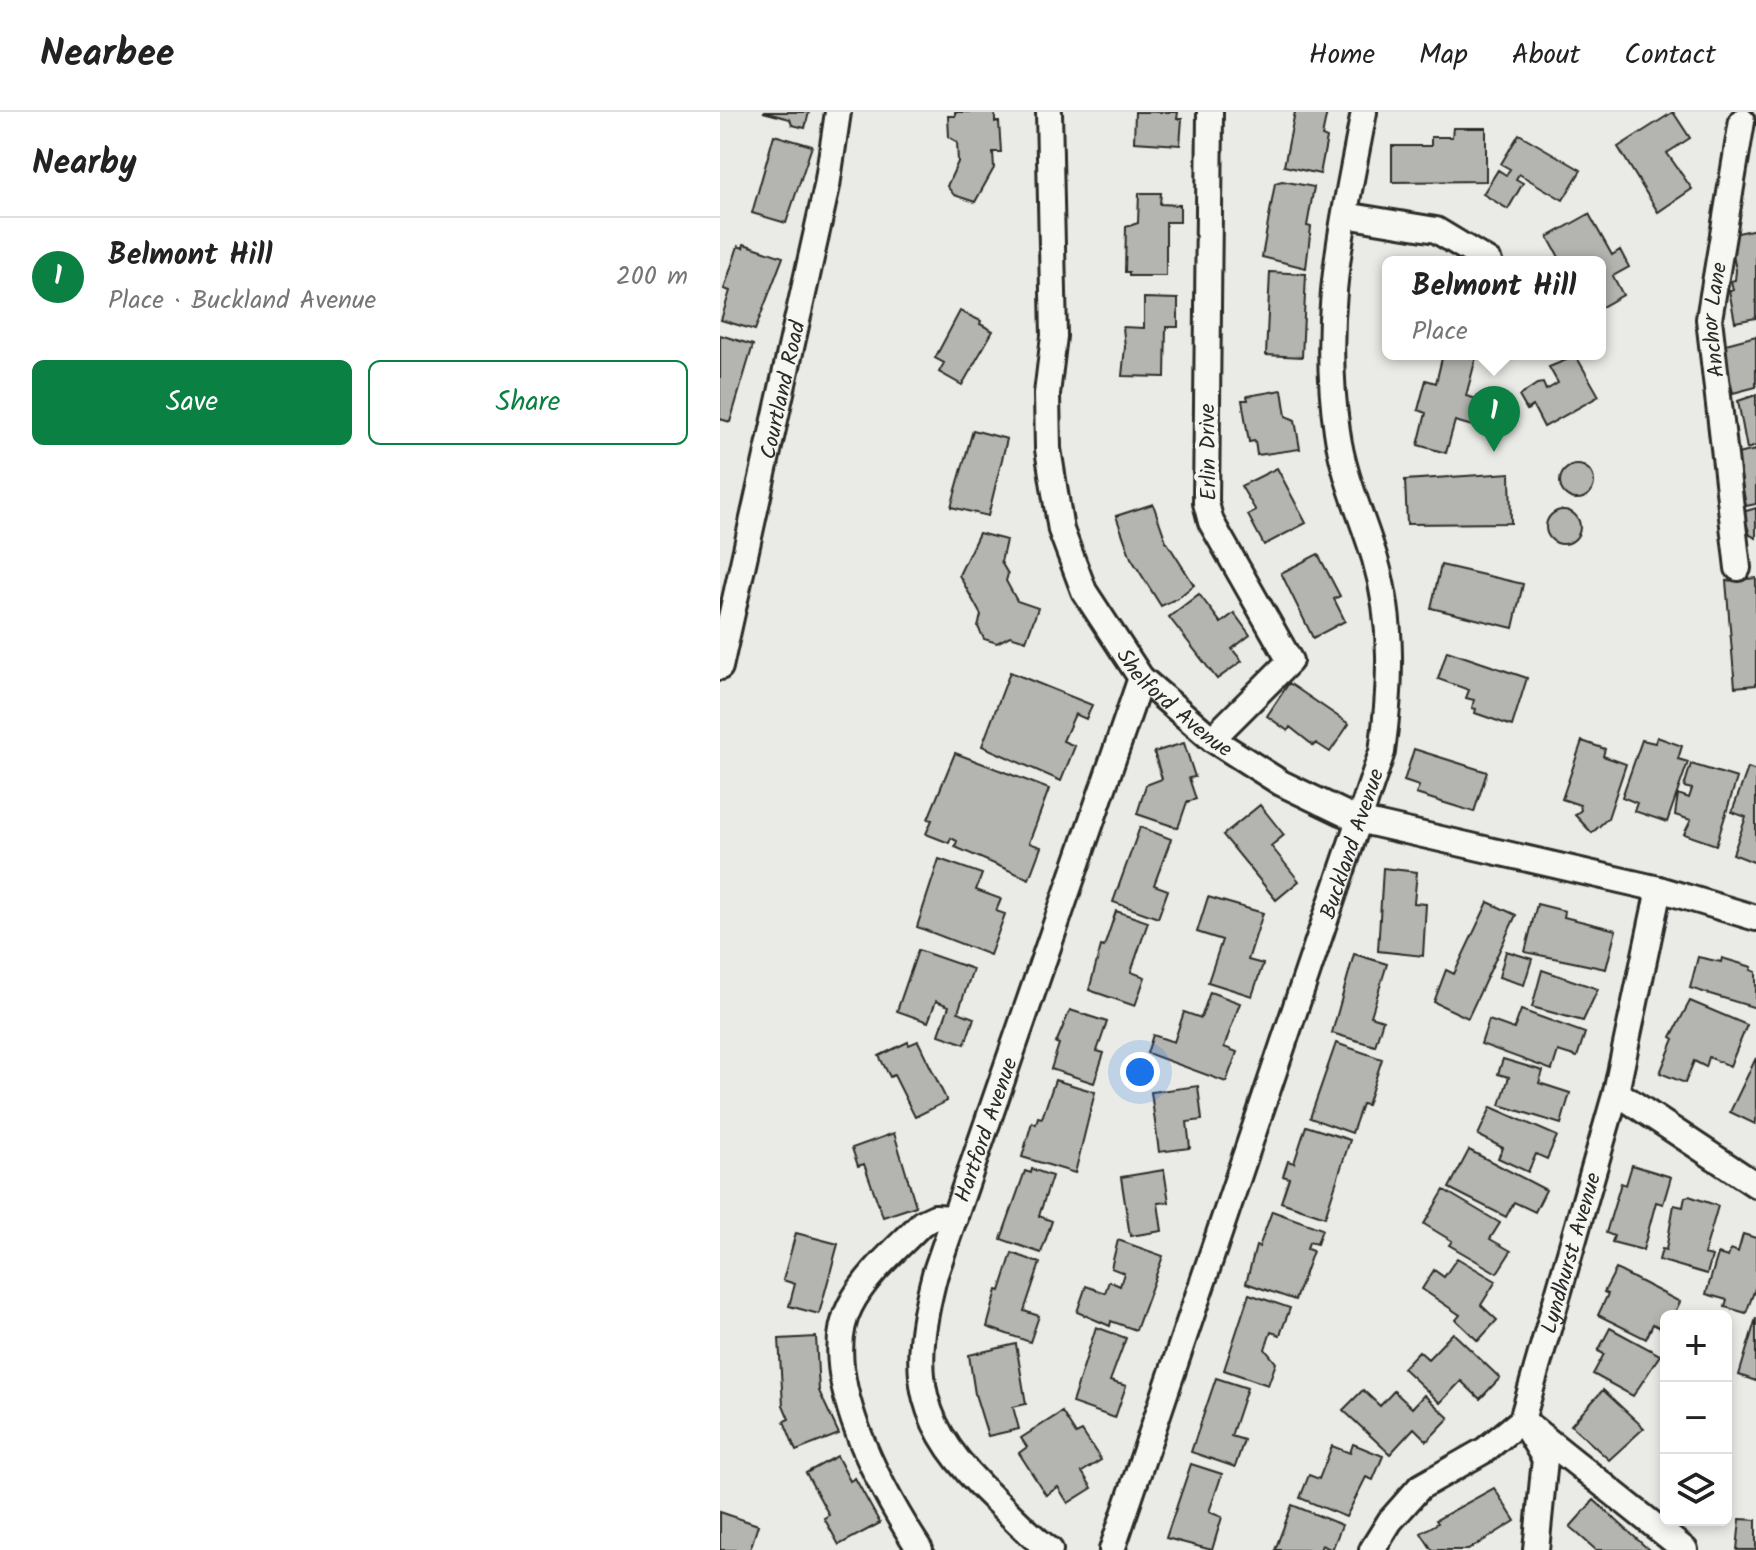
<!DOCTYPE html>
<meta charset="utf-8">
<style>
:root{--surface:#fff;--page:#f2f2f2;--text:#222;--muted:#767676;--line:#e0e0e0;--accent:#0b8043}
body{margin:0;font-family:Kalam,sans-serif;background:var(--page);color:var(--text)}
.controls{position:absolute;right:24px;bottom:24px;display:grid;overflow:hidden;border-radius:12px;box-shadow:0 4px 12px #0003}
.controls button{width:72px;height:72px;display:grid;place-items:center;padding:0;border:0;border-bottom:2px solid var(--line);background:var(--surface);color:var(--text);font:40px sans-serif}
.you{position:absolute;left:420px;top:960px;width:28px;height:28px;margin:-20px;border:6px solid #fff;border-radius:50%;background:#1a73e8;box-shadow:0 0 0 12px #1a73e833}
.badge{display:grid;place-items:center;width:52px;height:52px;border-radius:50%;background:var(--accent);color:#fff;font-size:26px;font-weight:700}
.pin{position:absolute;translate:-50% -66px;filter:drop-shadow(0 2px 4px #0008)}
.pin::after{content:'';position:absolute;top:42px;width:28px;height:24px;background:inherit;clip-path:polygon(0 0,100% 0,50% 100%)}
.popup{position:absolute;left:662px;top:144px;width:224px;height:104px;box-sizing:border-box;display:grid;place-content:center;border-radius:12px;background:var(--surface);filter:drop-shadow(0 2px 6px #0005);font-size:26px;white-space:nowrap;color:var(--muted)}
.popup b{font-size:30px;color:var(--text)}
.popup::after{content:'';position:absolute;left:50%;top:100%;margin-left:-16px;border:16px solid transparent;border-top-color:var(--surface)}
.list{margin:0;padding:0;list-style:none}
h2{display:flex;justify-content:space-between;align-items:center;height:104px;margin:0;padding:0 32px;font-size:34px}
h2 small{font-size:26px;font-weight:400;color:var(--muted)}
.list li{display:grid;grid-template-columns:52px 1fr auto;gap:24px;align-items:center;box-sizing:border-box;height:120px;padding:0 32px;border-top:2px solid var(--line)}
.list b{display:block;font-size:30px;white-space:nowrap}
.list p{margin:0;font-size:26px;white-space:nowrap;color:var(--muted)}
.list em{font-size:26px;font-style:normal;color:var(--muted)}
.actions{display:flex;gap:16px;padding:24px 32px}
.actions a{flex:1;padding:18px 0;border:2px solid var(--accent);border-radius:12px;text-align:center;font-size:28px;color:var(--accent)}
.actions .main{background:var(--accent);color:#fff}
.icon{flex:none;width:44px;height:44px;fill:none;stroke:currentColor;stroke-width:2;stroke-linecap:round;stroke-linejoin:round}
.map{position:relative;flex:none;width:1036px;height:1438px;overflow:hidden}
header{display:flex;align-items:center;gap:48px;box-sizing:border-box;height:112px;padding:0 40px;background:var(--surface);border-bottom:2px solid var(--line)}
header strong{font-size:38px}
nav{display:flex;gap:44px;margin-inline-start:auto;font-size:28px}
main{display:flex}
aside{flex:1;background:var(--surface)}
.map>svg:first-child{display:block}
.building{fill:#b4b4b1;stroke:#2b2b2b;stroke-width:2}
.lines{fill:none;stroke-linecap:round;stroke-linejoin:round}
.street-casing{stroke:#2b2b2b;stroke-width:30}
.street{stroke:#f6f6f2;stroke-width:24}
.labels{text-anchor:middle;stroke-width:8;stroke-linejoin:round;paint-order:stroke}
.street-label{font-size:22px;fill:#2b2b2b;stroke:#f6f6f2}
</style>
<header>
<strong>Nearbee</strong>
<nav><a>Home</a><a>Map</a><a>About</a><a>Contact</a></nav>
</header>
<main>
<aside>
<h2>Nearby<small></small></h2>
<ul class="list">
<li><span class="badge">1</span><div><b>Belmont Hill</b><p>Place · Buckland Avenue</p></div><em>200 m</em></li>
</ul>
<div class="actions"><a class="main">Save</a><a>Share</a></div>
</aside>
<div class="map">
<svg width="1036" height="1438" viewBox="0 0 1036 1438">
<rect width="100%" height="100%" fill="#eaeae6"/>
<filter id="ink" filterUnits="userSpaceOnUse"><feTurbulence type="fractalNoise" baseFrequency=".0125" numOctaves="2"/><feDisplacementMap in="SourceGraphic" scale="16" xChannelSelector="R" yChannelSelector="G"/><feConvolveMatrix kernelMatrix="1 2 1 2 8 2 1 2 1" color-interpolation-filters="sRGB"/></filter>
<g filter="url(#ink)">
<!-- building -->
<path class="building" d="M43,0H89L85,16L72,13L70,7Z
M235,0H275V10H279L281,40H273L274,56L255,90L234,83L227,74L238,50L237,30L229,25L228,4H235Z
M415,0H458L457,7H462L460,33L414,30Z
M575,0H607L602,24L607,26L600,62L564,54Z
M953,0L970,26L947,41L972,77L938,100L898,35Z
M733,16H766V69L672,70V34H711V25H732Z
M799,22L861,58L843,88L799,62L796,67L803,71L788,97L763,82L778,58L786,63L790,57L781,52Z
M54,23L92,34L66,111L32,101Z
M562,69L594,75L587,114L591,115L586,156L542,145L555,71Z
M419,81H441L440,92L460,93V110H446V164H409V160H405L406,115L418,111Z
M869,102L892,143L900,138L909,155L893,164L903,183L880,196V150H837L840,147L828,125Z
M1036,117V206L1015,210L1009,178H1013L1011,169L1015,168L1016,158L1009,123Z
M24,132L63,145L35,218L1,208L10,179L4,177L18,134L23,136Z
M550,160L586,162L582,245L546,243Z
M424,186L458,187V215H446L445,265L402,264L405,235L403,215L424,216Z
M240,199L261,209L260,212L273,219L242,273L219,260L224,251L215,246Z
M0,223L33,233L10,310L0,307Z
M1036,224V275L1013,281L1002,233Z
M723,242H757L746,284L772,291L789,286L796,309L766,318L735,309L726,341L698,333L706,301L698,298L706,268L716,271Z
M856,244L879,284L824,315L813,294L807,298L799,284L817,272L823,271L826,278L838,271L829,255Z
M562,278L566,304L575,308L580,337L537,343L535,329L529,330L522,288H528L527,284Z
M1036,283V334L1027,337L1018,289Z
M253,318L287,327L268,404L231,395Z
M1036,338V392L1026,394L1017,342Z
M840 370a17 17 0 1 1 34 0a17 17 0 1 1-34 0Z
M557,356L586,411L544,433L528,403L536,399L521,374Z
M790,361L791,411L687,412L685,368Z
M433,392L446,429L474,473L458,486L441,494L411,446L396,404Z
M1036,396V426L1030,423L1023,400Z
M826 415a17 17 0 1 1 34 0a17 17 0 1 1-34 0Z
M259,421L286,428L281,450L288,462L286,469L297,489L318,496L306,529L290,524L277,531L264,527L258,515L261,503L239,463Z
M598,442L620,484L614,487L625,509L593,526L561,461Z
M721,453L803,472L793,516L711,496Z
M1036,466V573L1015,575L1006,469Z
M479,482L501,511L514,501L530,523L512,537L522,549L497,567L449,505Z
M727,539L807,566L792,614L755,601L756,597L752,596L754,588L746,586L749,578L718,567Z
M290,560L372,593L366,607L355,602L343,629L355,634L341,669L262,634Z
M569,571L629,612L610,640L596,631L594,634L570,615L568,619L547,604Z
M937,625L962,634L958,647L968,650L947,710L914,699L917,691L902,685L922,628L935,631Z
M862,629L885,637L883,644L906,652L888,706L872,721L855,703L861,698L860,693L842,687Z
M464,631L475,665L469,666L476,687L467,690L458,716L417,702L426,673L442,667L434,640Z
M694,637L767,660L754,700L696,682L699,674L684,669Z
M235,641L329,677L309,731L321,735L309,767L235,735L237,729L231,726L229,731L206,722L212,708L208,707Z
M971,652L1017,666L996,733L964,722L971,708L955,703L958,682L969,686L972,677L964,675Z
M1028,656L1036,659V751L1013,742L1026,705L1012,700Z
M540,693L564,723L551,734L579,769L556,788L503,723Z
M420,715L451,727L434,773L448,778L438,806L393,790Z
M219,747L262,762L256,778L281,787L276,799L285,802L270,843L197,815Z
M663,756L697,760L694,791L706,792L703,844L658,839Z
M488,785L543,801L528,848L543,852L532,884L488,870L502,828L477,820Z
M768,790L796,803L748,906L714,890L726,858L734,862Z
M817,792L845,799L844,805L896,818L886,857L805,840Z
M396,799L428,810L411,860L425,865L415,894L369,878L381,834L384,835Z
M198,838L253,857L238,900L254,906L245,932L219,923L229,894L216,889L208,910L177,899Z
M786,839L812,847L804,873L779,865Z
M634,842L667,852L651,904L663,908L655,934L612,921Z
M978,845L1001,850L1002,846L1032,855L1031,858L1036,860V896L970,876Z
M822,858L878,877L863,909L812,895Z
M490,880L520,891L504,935L517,940L506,970L427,941L433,923L454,930L464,900L481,906Z
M970,889L1027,913L1010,954L989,945L986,955L974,949L965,971L940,961L954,927L951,925Z
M350,898L387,910L377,939L384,941L374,971L331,957L339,932L336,931Z
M801,898L865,921L857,945L838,939L832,958L761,932L769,908L794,917Z
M198,929L227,989L195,1005L174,963L170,965L159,944L188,930L189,933Z
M616,931L662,947L647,993L642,992L632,1021L590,1006Z
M1036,946V1010L1035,1012L1010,1000Z
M783,947L823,959L819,971L850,981L841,1012L780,993L789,965L778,962Z
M335,968L375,980L355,1061L302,1045L312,1010L316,1012L318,1005L322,1006Z
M478,974L482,1008L467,1010L470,1036L439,1040L431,980Z
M771,995L837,1024L827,1047L816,1042L808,1060L778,1046L783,1036L758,1023Z
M586,1014L630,1028L605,1105L561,1090L569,1066L563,1064L568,1049L574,1051Z
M174,1021L196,1094L163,1105L144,1052L138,1054L132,1036Z
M749,1038L826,1078L815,1100L794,1090L786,1105L729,1076Z
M912,1053L951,1065L943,1092L936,1090L923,1138L892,1130L894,1124L886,1121L901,1071L906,1073Z
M312,1057L332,1064L319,1104L332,1109L321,1141L281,1127L305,1059L311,1061Z
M444,1058L449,1090L438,1091L442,1119L410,1124L401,1065Z
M724,1078L780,1111L770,1127L791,1139L777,1161L729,1133L732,1129L704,1112Z
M969,1084L998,1094L984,1142L992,1144L987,1162L939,1148L942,1137L946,1138L954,1093L963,1095L965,1085Z
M552,1099L602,1117L597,1132L589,1130L587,1137L593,1139L575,1188L526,1171L536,1134L539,1135Z
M76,1121L118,1132L99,1202L69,1194L75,1172L63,1168Z
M1023,1122L1036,1126V1174L1026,1201L1005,1195L1007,1188L986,1182L998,1142L1008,1145L1011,1137L1018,1140Z
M398,1128L443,1144L416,1218L391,1209L390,1214L357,1200L366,1174L385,1181L389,1169L400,1174L404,1161L391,1156Z
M292,1141L320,1151L304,1199L319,1204L310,1230L267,1215L277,1178L280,1179Z
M737,1146L776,1169L761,1193L777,1208L758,1229L736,1208L740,1203L702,1177L714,1158L724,1165Z
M896,1157L960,1190L953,1204H946V1219L933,1212L926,1227L878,1203L888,1182L884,1180Z
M529,1182L570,1196L560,1223L551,1220L545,1237L556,1251L548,1273L504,1258Z
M1036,1206V1269L1019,1263Z
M376,1215L406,1226L390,1269L406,1274L395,1306L352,1291Z
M890,1216L940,1243L913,1284L873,1262L884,1242L878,1239Z
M733,1221L780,1266L760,1287L741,1269L720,1291L683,1256L699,1239L708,1247Z
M96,1225L99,1279L119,1322L76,1339L64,1309L69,1307L63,1293L59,1227Z
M296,1232L306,1292L293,1295L299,1317L268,1324L255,1282L249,1243Z
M496,1266L527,1276L511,1324L524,1328L515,1355L471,1340Z
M643,1278L660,1294L674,1279L692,1296L704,1283L729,1306L707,1329L694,1316L670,1342L623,1298Z
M883,1278L924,1316L889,1348L851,1313Z
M342,1300L356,1322L362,1319L381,1348L362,1360L372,1376L348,1391L338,1375L326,1383L299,1341L307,1335L301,1326Z
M633,1332L663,1344L653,1368L646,1365L626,1405L580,1386L589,1363L599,1367L612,1334L630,1341Z
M117,1344L130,1369L135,1366L160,1411L119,1433L104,1406L109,1403L86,1361Z
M471,1352L502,1362L489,1400L502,1405L492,1438L446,1426Z
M774,1376L795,1409L748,1438H712L701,1421L718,1411L716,1408Z
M874,1388L929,1438H876L850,1415Z
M572,1393L622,1413L612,1438L602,1433L600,1438H555Z
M0,1400L38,1413L30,1438H0Z
M1020,1407L1036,1408V1438H1017Z"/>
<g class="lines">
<!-- street casing -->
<g class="street-casing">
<g id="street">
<path id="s1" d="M329,0L334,224L327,282L328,337L341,418L364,479L421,566L492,627L561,671L638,708L939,777L1036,806"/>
<path d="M490,0L486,391L491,410L570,549L492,627"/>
<path d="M625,103L716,118L769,150"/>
<path id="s2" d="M1018,456L989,207L1022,9"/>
<path id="s3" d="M0,555L107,74L118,0"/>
<path d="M896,980L1036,1073"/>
<path d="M802,1308L965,1438"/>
<path d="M807,1317L825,1347L816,1438"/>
<path d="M200,1438C163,1381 95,1261 130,1194C146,1162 178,1136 202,1111L215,1105L235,1106"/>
<path id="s4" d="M330,1438C310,1424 293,1405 275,1388C197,1314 188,1265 215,1162L421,566"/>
<path id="s5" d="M392,1438L662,640C671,575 674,511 655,447C642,404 623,364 617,319C600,203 623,112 644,0"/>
<path id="s6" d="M652,1438L670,1409L700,1375L765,1338L802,1308L896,980L939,777"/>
</g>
</g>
<!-- street -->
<use href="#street" class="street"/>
</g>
</g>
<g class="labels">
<!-- street labels -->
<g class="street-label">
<text dy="8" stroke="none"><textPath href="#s2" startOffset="250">Anchor Lane</textPath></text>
<text dy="8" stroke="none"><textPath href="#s3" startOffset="284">Courtland Road</textPath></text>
<text transform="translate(487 340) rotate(-91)" y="8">Erlin Drive</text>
<text dy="8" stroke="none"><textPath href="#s1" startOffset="630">Shelford Avenue</textPath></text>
<text dy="8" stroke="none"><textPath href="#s5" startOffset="746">Buckland Avenue</textPath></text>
<text dy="8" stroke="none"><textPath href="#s4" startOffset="478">Hartford Avenue</textPath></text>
<text dy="8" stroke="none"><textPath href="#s6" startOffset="376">Lyndhurst Avenue</textPath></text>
</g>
</g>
</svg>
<div class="controls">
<button>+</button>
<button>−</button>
<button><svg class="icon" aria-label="layers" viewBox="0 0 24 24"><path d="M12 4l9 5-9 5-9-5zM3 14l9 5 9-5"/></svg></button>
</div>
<div class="you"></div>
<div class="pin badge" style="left:774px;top:340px">1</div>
<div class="popup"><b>Belmont Hill</b>Place</div>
</div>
</main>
